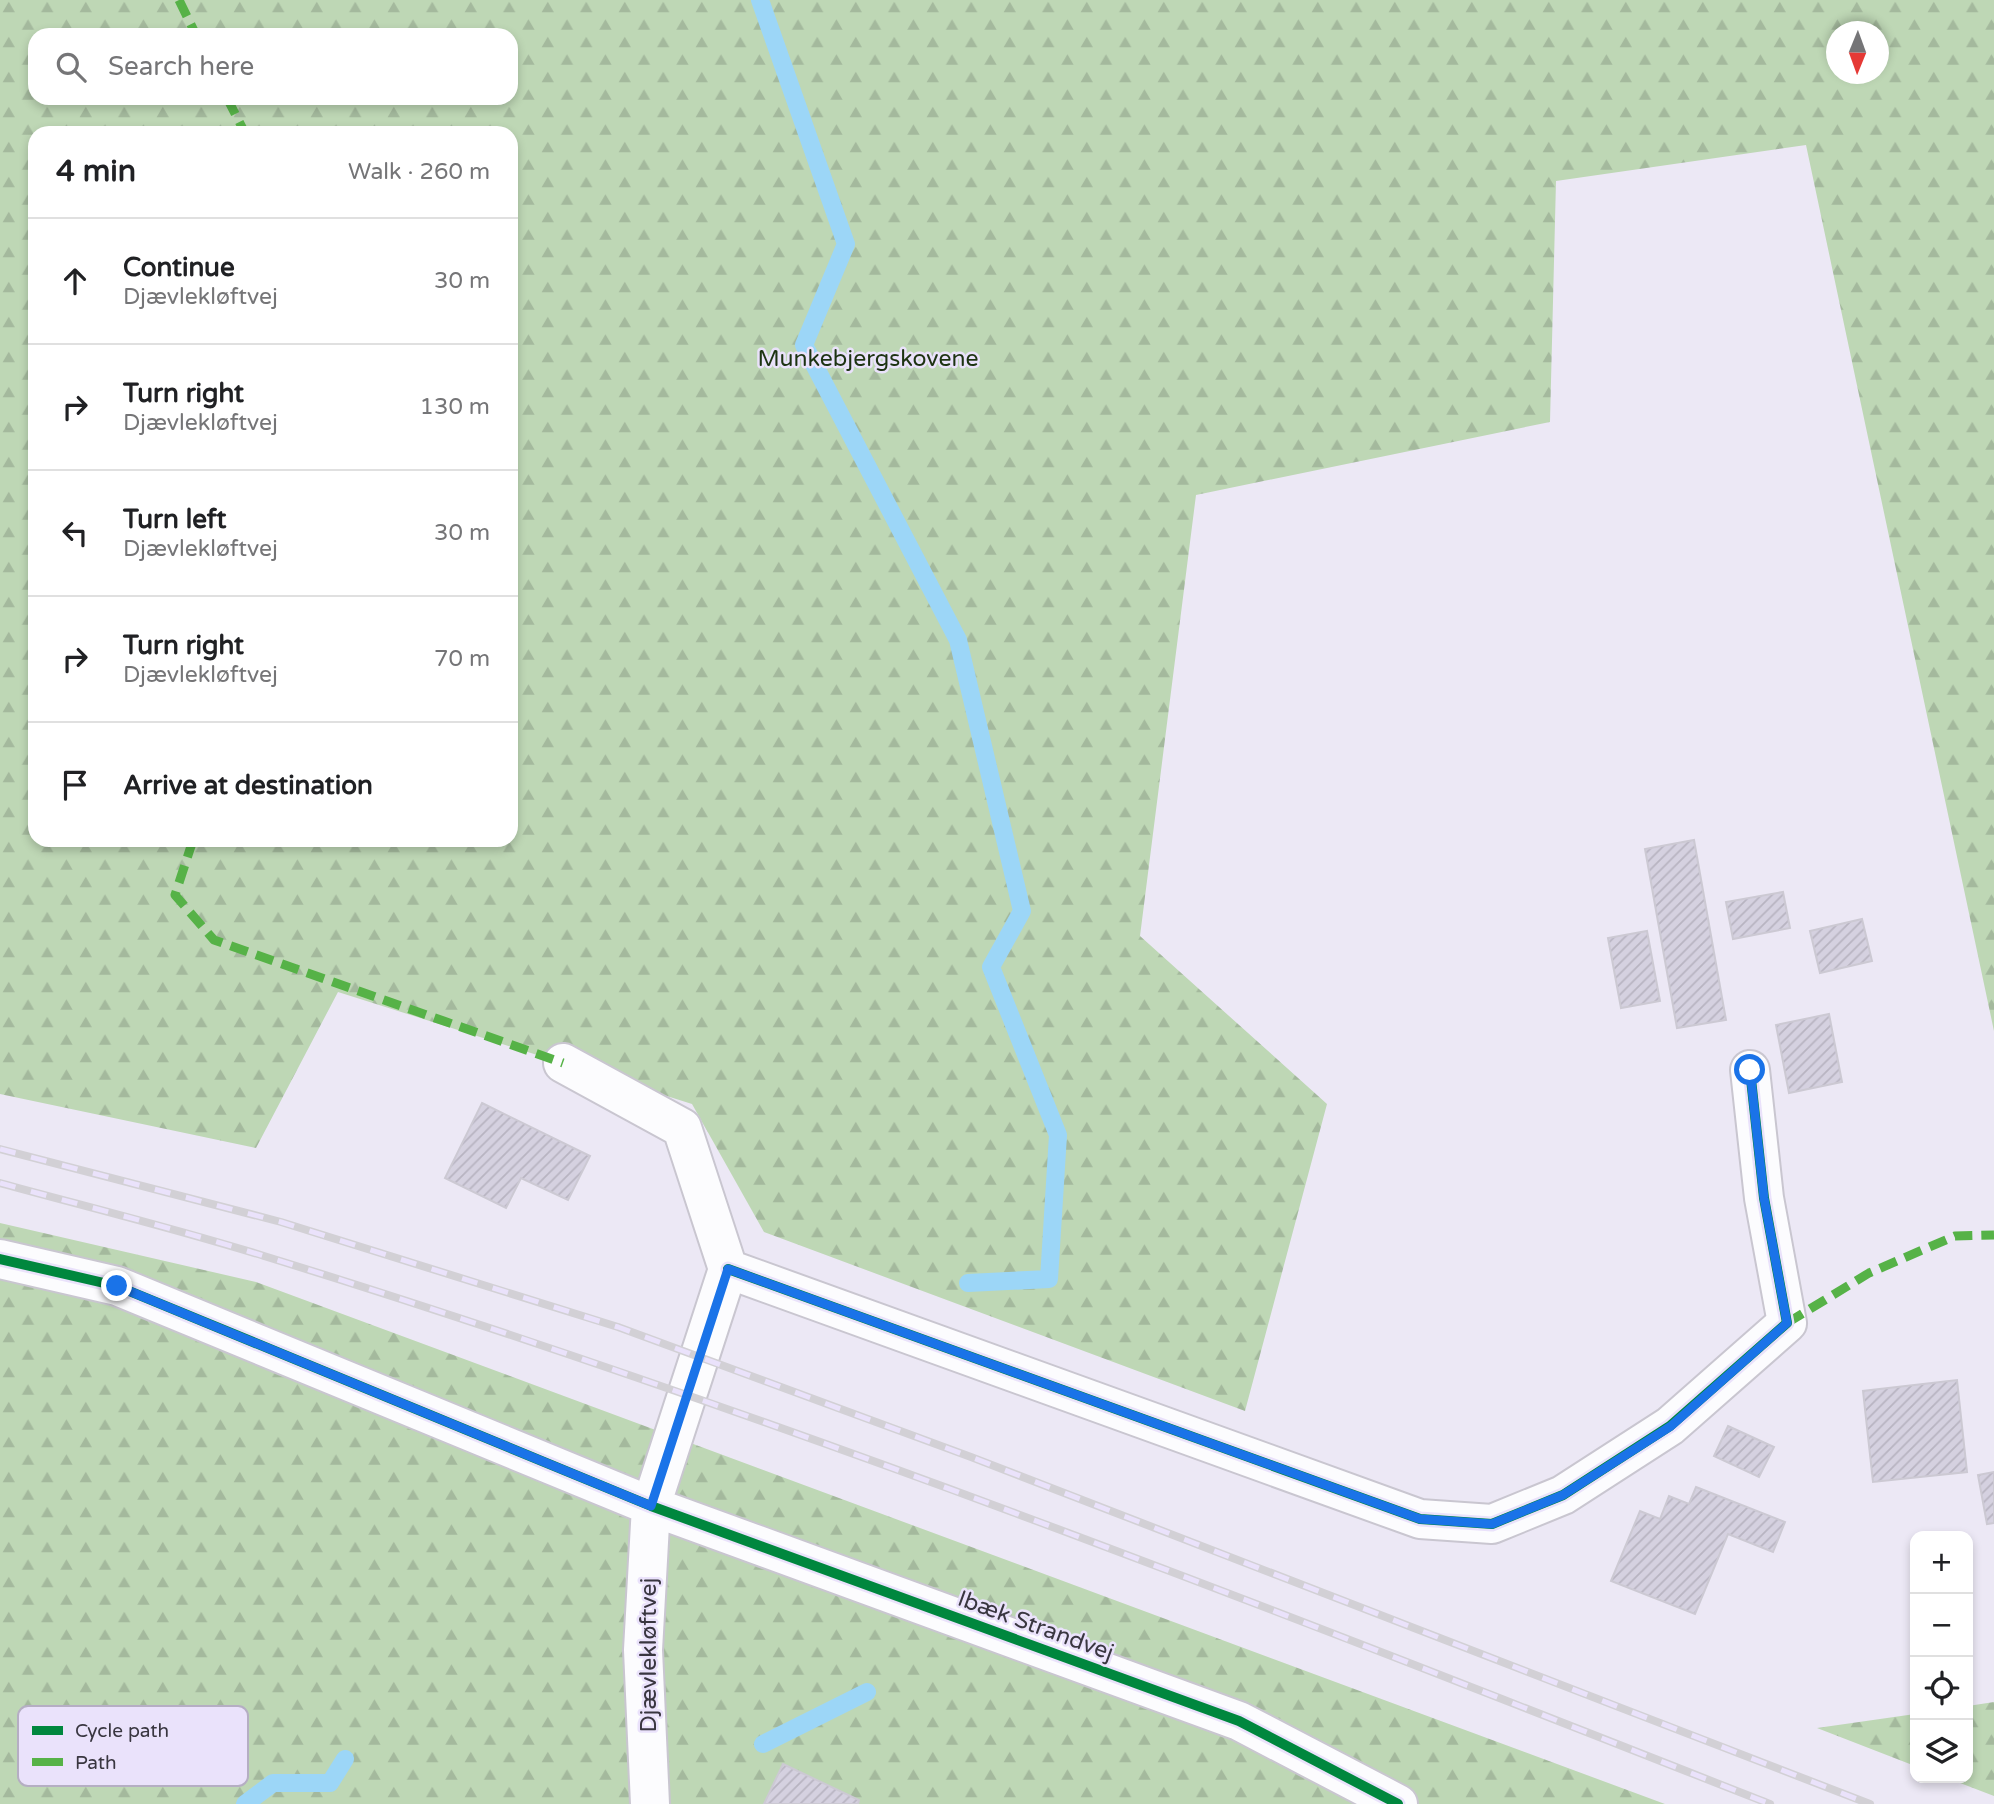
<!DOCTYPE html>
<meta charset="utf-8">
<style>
:root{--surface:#fff;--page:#f2f2f2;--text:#202124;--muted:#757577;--line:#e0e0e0}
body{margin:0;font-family:"Varela Round",sans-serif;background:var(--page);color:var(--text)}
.controls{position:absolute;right:21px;bottom:21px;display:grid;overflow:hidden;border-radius:14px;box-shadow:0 4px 10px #0003}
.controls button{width:63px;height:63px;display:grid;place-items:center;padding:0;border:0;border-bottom:2px solid var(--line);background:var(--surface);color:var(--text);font:35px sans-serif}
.compass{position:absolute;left:1826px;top:21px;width:63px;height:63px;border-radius:50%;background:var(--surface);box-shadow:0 4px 10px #0003;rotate:181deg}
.stop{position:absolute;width:21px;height:21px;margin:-16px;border:5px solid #1a73e8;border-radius:50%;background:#fff}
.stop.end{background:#1a73e8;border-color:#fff;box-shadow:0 2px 7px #0008}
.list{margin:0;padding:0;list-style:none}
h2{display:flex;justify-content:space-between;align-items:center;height:91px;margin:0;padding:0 28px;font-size:30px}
h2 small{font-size:23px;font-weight:400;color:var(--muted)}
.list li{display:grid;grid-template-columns:46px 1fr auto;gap:21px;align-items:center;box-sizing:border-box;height:126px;padding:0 28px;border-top:2px solid var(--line)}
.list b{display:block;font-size:26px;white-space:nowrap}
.list p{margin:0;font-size:23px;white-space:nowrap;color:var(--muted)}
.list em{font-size:23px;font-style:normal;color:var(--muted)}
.icon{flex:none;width:38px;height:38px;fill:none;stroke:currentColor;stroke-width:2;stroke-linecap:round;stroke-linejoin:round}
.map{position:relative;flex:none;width:1994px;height:1804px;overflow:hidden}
.search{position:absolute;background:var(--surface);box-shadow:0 4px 10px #0003;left:28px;top:28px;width:490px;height:77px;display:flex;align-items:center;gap:18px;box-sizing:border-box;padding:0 24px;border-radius:21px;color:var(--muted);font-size:26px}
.panel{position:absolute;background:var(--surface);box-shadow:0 4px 10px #0003;left:28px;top:126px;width:490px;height:721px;border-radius:21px}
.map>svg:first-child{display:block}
.forest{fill:url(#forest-firs);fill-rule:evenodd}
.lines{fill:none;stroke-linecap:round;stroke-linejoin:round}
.stream{stroke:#9cd6f7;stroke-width:18}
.building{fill:url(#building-hatch);stroke:#ccc9d3;stroke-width:2}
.street-casing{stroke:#c9c6d0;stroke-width:42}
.street{stroke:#fcfcfe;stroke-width:38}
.rail-casing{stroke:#d2d0d5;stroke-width:8}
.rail{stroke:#eae2fb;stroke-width:5;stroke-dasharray:16;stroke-linecap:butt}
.quiet{stroke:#56b247;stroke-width:9;stroke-dasharray:18 9;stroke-linecap:butt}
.cycleway-casing{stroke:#eae2fb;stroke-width:15}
.cycleway{stroke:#00873e;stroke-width:10}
.route{stroke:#1a73e8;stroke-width:9}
.labels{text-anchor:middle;stroke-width:5;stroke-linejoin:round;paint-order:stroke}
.park-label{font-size:23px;fill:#1d3312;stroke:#eae2fb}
.street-label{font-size:23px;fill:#393640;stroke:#eae2fb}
.key{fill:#eae2fb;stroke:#b5aec3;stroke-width:2}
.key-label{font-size:19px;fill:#393640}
</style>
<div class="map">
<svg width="1994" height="1804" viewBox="0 0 1994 1804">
<defs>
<pattern id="forest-firs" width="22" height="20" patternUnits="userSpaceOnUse" patternTransform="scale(1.75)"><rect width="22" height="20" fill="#bed7b5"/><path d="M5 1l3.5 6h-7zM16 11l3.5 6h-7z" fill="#a4b99d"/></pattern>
<pattern id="building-hatch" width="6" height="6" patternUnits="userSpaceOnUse" patternTransform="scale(1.75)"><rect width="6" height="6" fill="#d5d1e0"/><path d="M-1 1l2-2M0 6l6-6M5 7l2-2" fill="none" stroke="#b8b4c1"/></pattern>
</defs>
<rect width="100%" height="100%" fill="#ece8f5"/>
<!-- forest -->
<path class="forest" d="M0,0H1994V1031L1806,145L1556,181L1550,422L1196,495L1140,936L1327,1104L1245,1411L764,1232L692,1104L338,992L256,1148L0,1094ZM1836,32H1878V74H1836ZM35,35H511V98H35ZM35,133H511V840H35Z
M0,1223L256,1282L1665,1804H0Z
M1994,1702V1796L1947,1778H1968V1706Z
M1915,1714V1766L1817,1728Z"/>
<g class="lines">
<!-- stream -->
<path class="stream" d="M760,0L846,244L804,345L958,640L1022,911L991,967L1058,1135L1049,1279L968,1283
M763,1744L867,1692
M245,1804L273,1783H330L345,1759"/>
</g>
<!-- building -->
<path class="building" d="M1694,840L1726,1020L1677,1028L1645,849Z
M1783,892L1790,928L1733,939L1726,902Z
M1862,919L1872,961L1820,973L1810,931Z
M1647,931L1660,1001L1621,1008L1608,938Z
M1829,1014L1842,1082L1789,1093L1776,1025Z
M482,1103L590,1156L568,1200L521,1178L506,1208L445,1178Z
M1957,1380L1967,1472L1873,1482L1863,1391Z
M1728,1426L1774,1447L1759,1477L1714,1456Z
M1994,1472V1523L1987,1524L1978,1475Z
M1696,1487L1785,1522L1773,1552L1728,1534L1695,1614L1611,1581L1640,1511L1660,1519L1669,1496L1689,1504Z
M783,1764L859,1800L858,1804H764Z"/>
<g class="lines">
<!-- street casing -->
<g class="street-casing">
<path id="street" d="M563,1063L682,1128L728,1269L651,1506L643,1650L650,1804
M0,1259L117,1286L651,1506L1239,1721L1398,1804
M728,1269L1420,1519L1492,1524L1563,1495L1670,1426L1787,1323L1764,1198L1750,1070"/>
</g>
<!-- street -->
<use href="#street" class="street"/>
<!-- rail casing -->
<g class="rail-casing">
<path id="rail" d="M0,1149L281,1222L618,1327L971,1457L1870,1804
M0,1183C88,1207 177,1229 264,1256C775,1413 1273,1609 1770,1804"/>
</g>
<!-- rail -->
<use href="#rail" class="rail"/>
<!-- quiet -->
<path class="quiet" d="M179,0L196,35
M227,98L245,133
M193,840L175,895L214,940L563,1063
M1787,1323L1869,1273L1955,1236L1994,1235"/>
<!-- cycleway casing -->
<g class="cycleway-casing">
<path id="cycleway" d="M0,1259L117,1286L651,1506L1239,1721L1398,1804
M728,1269L1420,1519L1492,1524L1563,1495L1670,1426L1787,1323L1764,1198L1750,1070"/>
</g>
<!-- cycleway -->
<use href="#cycleway" class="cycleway"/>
</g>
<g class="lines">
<!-- route -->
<path class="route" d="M117,1286L651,1506L728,1269L1420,1519L1492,1524L1563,1495L1671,1426L1787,1323L1764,1198L1750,1070"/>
</g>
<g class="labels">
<!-- park labels -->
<g class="park-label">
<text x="868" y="366">Munkebjergskovene</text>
</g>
<!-- street labels -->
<g class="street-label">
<text transform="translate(1036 1625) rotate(20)" y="8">Ibæk Strandvej</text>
<text transform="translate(648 1655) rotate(-90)" y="8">Djævlekløftvej</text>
</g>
</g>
<!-- legend -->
<rect x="18" y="1706" width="230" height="80" rx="10" class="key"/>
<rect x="32" y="1726" width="31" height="9" fill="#00873e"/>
<rect x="32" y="1758" width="31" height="8" fill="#56b247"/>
<g class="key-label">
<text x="75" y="1737">Cycle path</text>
<text x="75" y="1769">Path</text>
</g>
</svg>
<div class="controls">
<button>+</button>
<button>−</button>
<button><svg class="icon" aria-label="locate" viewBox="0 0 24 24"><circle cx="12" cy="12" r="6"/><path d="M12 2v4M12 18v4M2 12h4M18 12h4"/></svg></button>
<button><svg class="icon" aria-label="layers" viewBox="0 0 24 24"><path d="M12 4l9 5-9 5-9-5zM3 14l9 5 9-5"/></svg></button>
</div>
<svg class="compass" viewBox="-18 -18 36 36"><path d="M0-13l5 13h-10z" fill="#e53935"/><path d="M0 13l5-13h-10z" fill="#757577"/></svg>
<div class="stop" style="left:1750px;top:1070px"></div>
<div class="stop end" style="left:117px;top:1286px"></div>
<div class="search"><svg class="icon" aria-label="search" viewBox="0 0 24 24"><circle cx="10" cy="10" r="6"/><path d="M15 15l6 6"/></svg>Search here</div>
<section class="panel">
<h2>4 min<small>Walk · 260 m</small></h2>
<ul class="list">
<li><svg class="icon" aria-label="ahead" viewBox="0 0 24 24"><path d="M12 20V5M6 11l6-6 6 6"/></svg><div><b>Continue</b><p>Djævlekløftvej</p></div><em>30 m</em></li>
<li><svg class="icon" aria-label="right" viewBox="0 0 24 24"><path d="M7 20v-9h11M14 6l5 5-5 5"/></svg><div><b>Turn right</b><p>Djævlekløftvej</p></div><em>130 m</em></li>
<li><svg class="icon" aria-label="left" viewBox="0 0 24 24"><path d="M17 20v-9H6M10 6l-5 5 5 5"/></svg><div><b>Turn left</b><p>Djævlekløftvej</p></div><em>30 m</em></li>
<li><svg class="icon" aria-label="right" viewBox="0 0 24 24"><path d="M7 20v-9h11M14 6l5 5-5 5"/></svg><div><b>Turn right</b><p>Djævlekløftvej</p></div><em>70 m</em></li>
<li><svg class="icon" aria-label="arrive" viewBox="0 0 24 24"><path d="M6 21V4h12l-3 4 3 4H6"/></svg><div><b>Arrive at destination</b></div></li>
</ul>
</section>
</div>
